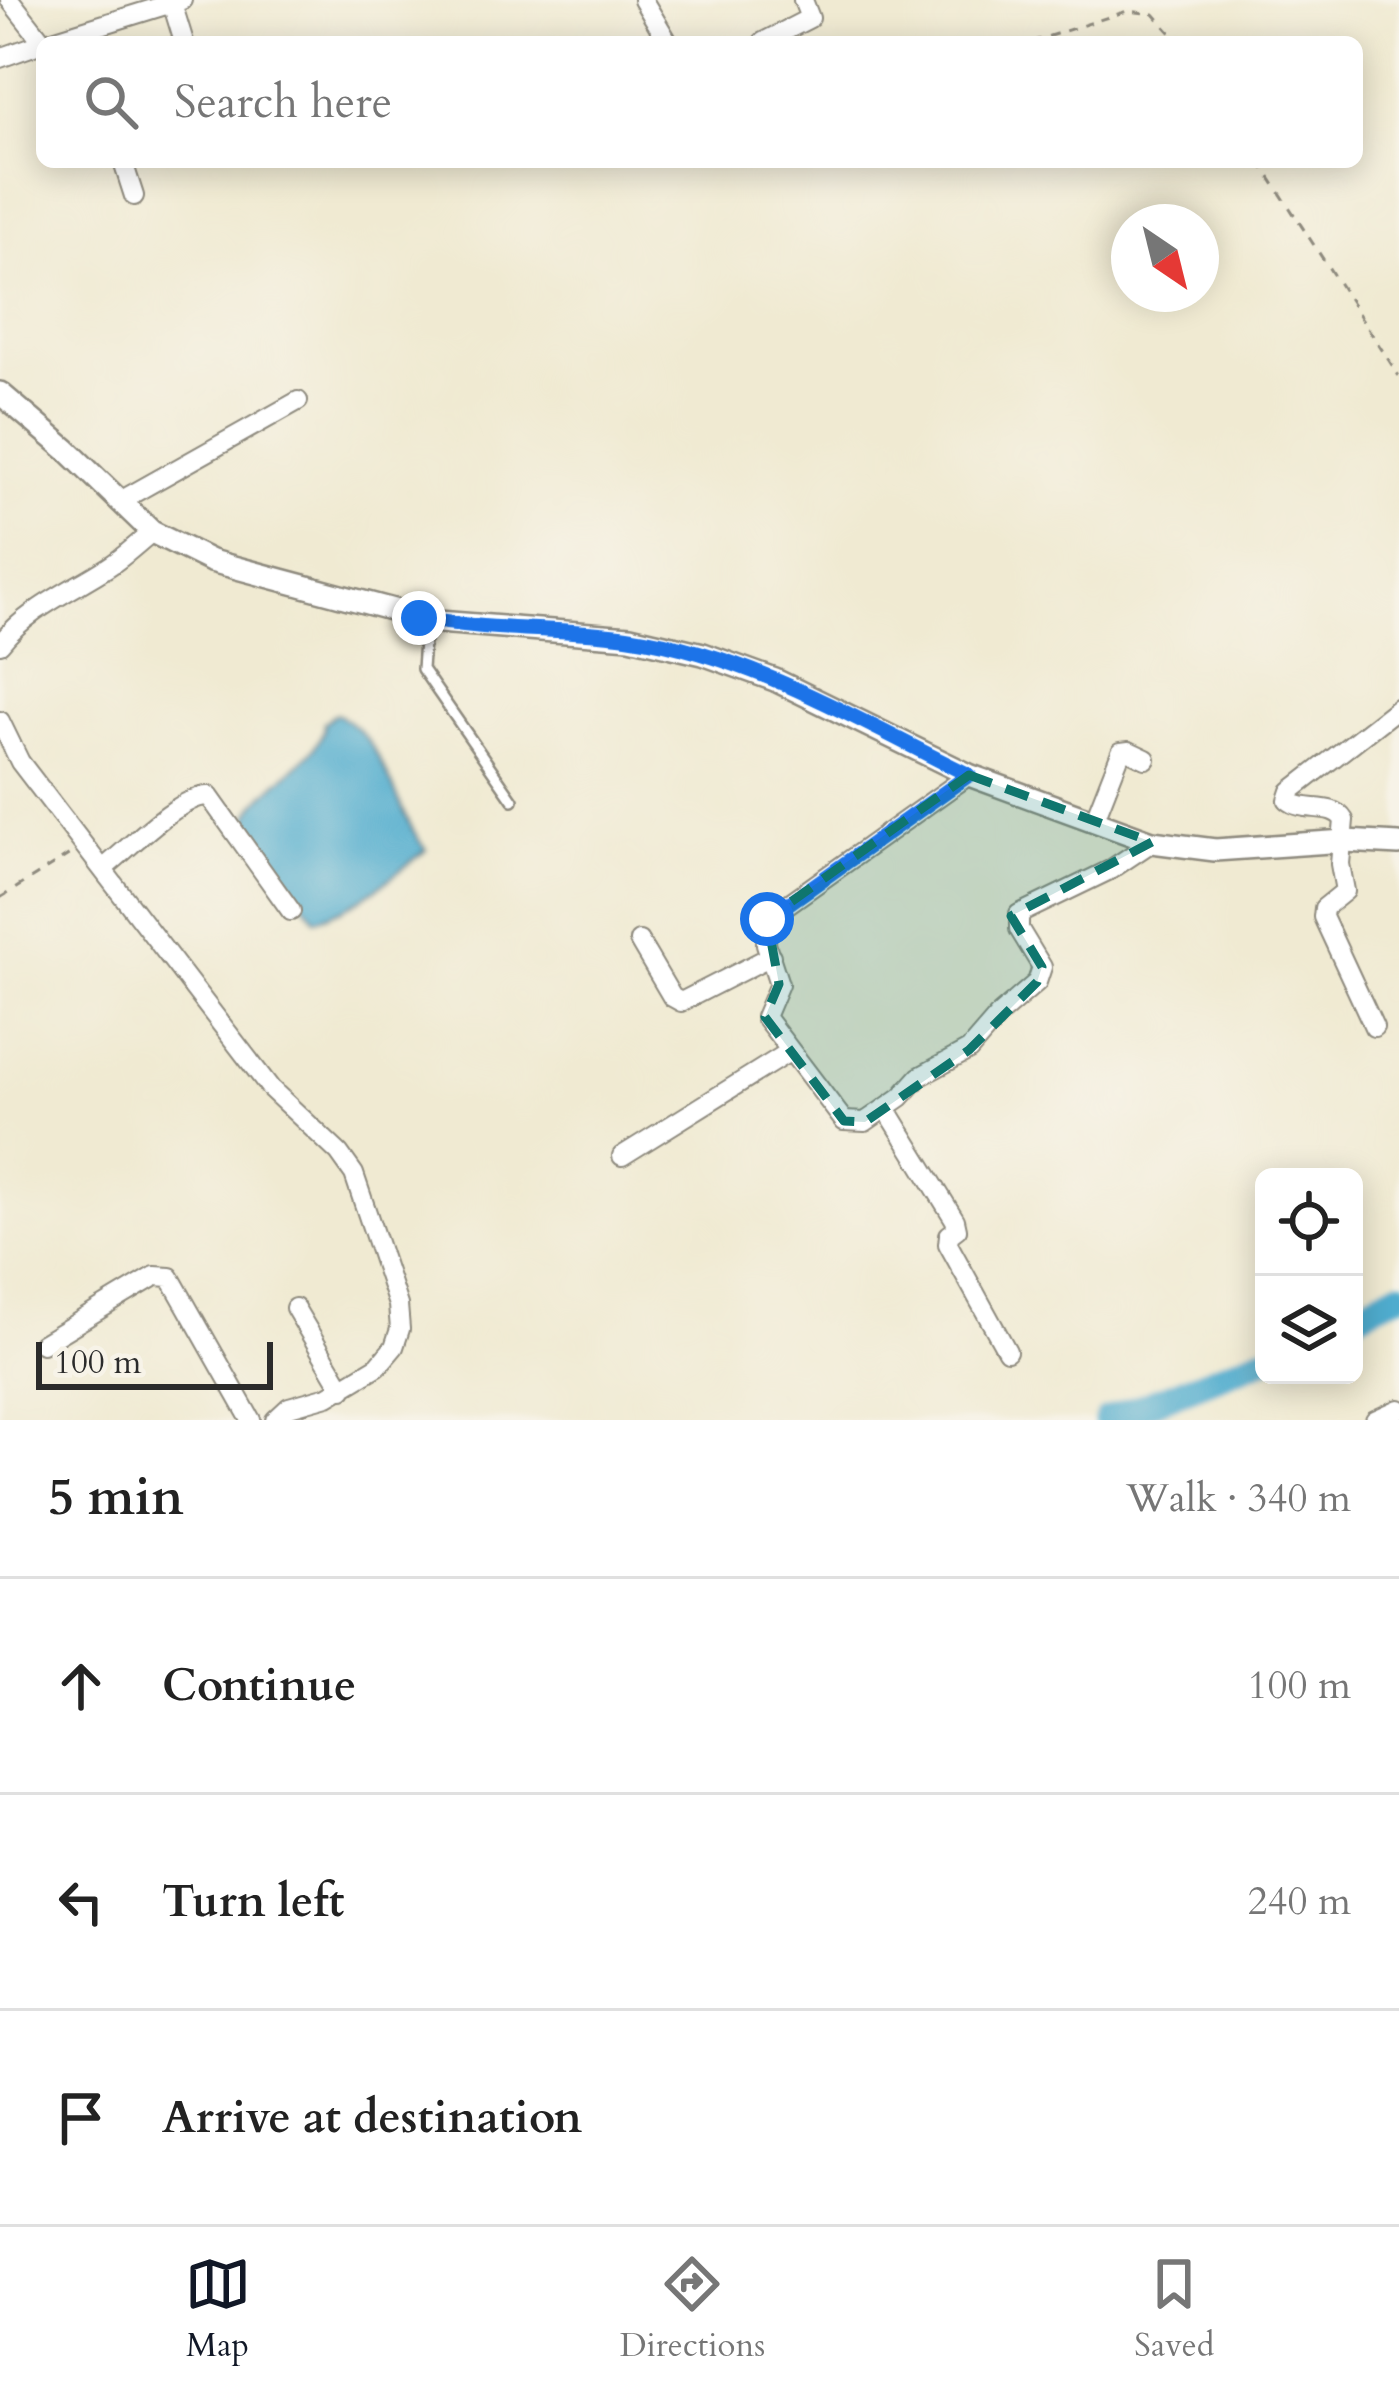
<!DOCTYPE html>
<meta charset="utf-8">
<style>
:root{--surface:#fff;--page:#f6f6f6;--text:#222;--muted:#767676;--line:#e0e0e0;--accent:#111827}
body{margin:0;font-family:Cardo,serif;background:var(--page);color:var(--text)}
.controls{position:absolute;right:36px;bottom:36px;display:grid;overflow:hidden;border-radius:18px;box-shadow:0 6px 30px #0003}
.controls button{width:108px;height:108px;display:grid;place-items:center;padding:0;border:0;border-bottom:3px solid var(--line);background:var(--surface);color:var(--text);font:60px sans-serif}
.compass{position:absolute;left:1111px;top:204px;width:108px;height:108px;border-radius:50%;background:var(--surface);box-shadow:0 6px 30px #0003;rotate:145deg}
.scale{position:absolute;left:36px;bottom:30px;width:237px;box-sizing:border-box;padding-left:12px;border:6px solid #2b2b2b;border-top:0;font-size:33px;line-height:42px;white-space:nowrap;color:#2b2b2b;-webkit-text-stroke:9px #f7f3e8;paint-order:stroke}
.stop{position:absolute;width:36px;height:36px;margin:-27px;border:9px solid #1a73e8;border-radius:50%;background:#fff}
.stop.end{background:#1a73e8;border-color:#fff;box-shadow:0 3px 12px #0008}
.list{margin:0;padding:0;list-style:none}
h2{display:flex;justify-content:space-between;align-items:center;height:156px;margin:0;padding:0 48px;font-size:51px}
h2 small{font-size:39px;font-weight:400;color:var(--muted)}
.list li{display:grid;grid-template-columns:78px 1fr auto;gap:36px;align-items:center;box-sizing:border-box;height:216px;padding:0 48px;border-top:3px solid var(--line)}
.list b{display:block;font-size:45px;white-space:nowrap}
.list em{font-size:39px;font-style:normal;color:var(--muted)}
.icon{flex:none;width:66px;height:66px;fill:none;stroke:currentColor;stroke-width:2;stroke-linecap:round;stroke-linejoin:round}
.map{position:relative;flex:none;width:1399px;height:1420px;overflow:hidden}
.search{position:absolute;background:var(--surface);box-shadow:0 6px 30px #0003;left:36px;right:36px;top:36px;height:132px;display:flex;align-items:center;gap:30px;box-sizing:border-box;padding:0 42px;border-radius:18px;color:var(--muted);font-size:45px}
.sheet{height:804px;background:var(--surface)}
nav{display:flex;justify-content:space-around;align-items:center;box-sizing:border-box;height:168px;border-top:3px solid var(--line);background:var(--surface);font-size:33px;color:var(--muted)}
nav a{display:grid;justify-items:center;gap:6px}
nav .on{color:var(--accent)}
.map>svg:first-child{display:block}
.water{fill:#4facce;stroke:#3d6c7c;stroke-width:3}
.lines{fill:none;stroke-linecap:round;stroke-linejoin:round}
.river{stroke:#4facce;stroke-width:27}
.service-casing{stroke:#8e8a7e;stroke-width:14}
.minor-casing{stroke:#8e8a7e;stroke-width:22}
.tertiary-casing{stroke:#8e8a7e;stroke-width:26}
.path{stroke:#8e8a7e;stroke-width:3;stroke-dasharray:9 9;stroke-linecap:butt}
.service{stroke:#fff;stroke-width:9}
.minor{stroke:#fff;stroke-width:18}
.tertiary{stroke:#fff;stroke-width:21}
.route{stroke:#1a73e8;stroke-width:15}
.marked{fill:#0f766e;fill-opacity:0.2;stroke:#0f766e;stroke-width:9;stroke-dasharray:24 15;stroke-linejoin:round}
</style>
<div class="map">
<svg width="1399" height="1420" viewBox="0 0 1399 1420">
<rect width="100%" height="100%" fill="#f7f3e8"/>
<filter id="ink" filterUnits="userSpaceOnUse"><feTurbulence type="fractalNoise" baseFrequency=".00833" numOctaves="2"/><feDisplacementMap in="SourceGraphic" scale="24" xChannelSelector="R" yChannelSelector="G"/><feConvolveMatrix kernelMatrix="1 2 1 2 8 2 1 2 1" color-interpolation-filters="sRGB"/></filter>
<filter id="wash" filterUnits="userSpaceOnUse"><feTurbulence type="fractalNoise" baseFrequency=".004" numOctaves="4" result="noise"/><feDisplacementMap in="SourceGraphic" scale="48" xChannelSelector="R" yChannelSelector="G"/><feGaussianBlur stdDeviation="2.7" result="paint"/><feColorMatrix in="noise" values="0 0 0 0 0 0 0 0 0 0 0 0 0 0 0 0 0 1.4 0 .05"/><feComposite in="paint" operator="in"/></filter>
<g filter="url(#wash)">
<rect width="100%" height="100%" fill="#f0ead2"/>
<!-- water -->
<path class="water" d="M336,714C386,737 394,810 426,850C391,877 359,907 316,919L257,843L248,818C263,783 325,757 324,722Z"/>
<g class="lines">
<!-- river -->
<path class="river" d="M1354,1315L1399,1293
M1107,1420L1264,1358"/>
</g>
</g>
<g filter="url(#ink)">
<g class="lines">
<!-- service casing -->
<g class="service-casing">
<path id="service" d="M438,622L424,641L422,669L513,800"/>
</g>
<!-- minor casing -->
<g class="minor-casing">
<path id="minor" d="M10,0L43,42
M643,0L668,42
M172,3L184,42
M46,42L182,0
M763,42L810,18L803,0
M0,58L42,43
M123,162L134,196
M120,501L298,401
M0,644C29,608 69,592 108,567C124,557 137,544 152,532
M0,721L20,762L271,1089L339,1153L354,1174L398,1305L400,1329L394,1347L378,1366L328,1396L289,1407L275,1420
M969,775L767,919L766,944L779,984L765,1017L844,1121L865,1122L901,1097L919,1077L969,1050L1001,1013L1037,982L1042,967L1019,929V914L1110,870L1152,842
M1094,821L1121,752L1129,751L1146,759
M104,868C128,849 180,795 209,796L291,911
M639,941L672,997L681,1002L771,956
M1374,1027L1323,917L1324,908L1345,891L1340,864L1344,820C1332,801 1304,814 1288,800L1291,791L1399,707
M886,1108L955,1220L957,1229L949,1235L948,1244L1007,1351
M622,1156L789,1052
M295,1308L343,1389
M42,1344L155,1276L170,1277L251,1420
M1375,1420L1399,1409"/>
</g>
<!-- tertiary casing -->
<g class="tertiary-casing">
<path id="tertiary" d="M0,393L67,450L152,532L211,561L438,622L630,637L703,654L775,680L969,775L1152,842L1215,850L1345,841L1399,844"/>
</g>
<!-- path -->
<path class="path" d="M1031,42L1127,11L1154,14L1179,42
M1260,162L1399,376
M0,898L70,854"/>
<!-- service -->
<use href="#service" class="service"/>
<!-- minor -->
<use href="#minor" class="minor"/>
<!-- tertiary -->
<use href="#tertiary" class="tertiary"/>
</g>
</g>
<g class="lines" filter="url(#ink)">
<!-- route -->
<path class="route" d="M419,618C488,632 560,627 630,637C751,655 861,722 969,775L767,919"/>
</g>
<!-- marked area -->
<path class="marked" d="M969,775L1152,842L1011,916L1042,967L1037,982L969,1050L865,1122L844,1121L765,1017L779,984L767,919Z"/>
</svg>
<div class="controls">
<button><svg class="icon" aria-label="locate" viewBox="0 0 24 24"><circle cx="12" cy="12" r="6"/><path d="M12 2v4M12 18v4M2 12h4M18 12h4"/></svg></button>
<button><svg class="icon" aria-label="layers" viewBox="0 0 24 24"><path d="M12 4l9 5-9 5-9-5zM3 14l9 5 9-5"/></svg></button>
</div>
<svg class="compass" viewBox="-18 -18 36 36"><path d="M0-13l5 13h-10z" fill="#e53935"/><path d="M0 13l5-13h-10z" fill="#767676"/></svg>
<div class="scale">100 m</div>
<div class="stop" style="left:767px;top:919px"></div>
<div class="stop end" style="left:419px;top:618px"></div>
<div class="search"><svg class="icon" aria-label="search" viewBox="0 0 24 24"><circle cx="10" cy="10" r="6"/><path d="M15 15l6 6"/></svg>Search here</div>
</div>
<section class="sheet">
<h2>5 min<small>Walk · 340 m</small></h2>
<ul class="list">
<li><svg class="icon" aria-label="ahead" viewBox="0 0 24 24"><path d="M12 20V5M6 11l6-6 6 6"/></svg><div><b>Continue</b></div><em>100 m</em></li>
<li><svg class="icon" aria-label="left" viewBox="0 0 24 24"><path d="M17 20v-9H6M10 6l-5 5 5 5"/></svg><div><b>Turn left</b></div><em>240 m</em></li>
<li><svg class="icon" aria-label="arrive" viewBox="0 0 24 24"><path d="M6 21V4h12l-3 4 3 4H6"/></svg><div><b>Arrive at destination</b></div></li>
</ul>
</section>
<nav>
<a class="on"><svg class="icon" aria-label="map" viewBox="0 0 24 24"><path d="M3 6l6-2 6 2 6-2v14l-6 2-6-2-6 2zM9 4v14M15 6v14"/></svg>Map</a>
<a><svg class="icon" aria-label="directions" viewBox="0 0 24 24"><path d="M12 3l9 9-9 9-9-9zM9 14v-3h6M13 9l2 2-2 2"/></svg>Directions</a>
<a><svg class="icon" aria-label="saved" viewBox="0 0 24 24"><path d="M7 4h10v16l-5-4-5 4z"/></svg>Saved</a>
</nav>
